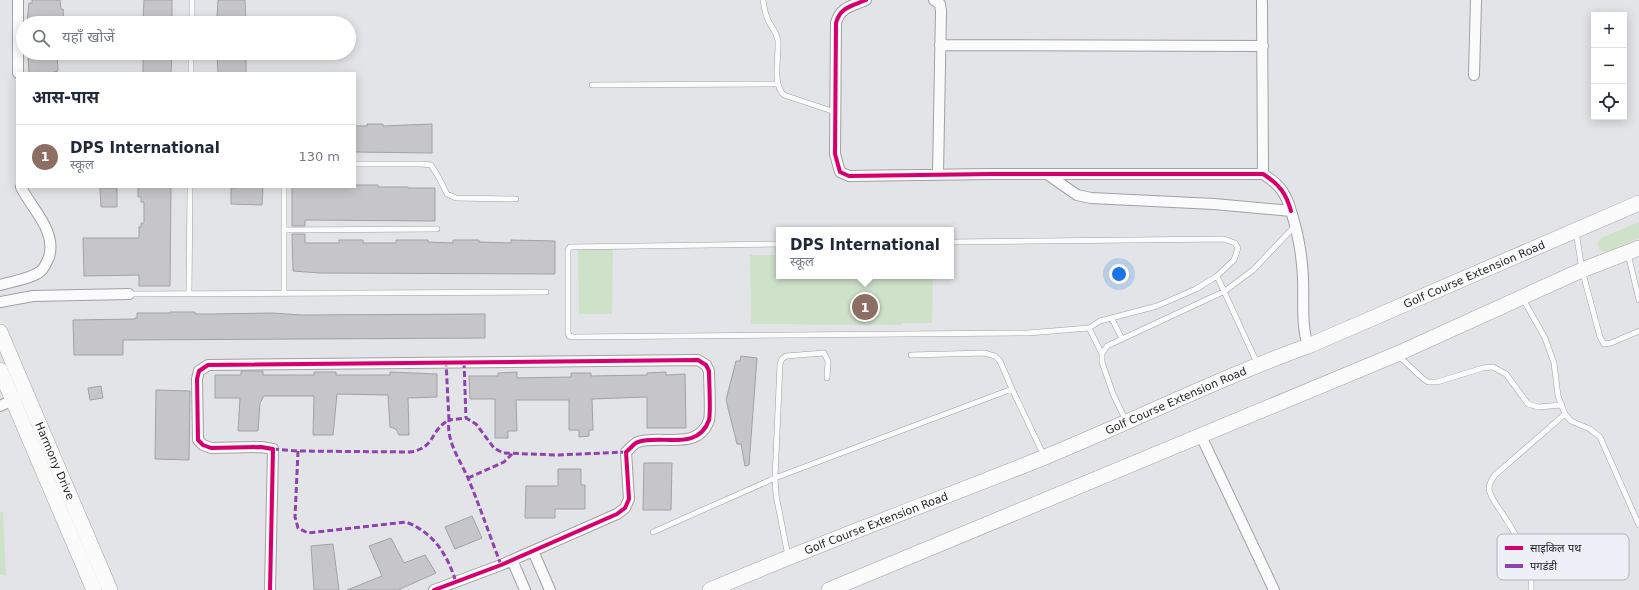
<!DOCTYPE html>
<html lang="hi">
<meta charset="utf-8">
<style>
:root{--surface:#fff;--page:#f2f2f3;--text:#1f2937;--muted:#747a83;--line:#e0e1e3;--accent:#7c3aed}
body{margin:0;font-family:"DejaVu Sans","Noto Sans Devanagari",sans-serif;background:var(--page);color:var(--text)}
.controls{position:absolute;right:12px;top:12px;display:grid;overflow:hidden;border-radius:0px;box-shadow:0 2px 10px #0003}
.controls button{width:36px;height:36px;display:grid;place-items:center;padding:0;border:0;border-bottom:1px solid var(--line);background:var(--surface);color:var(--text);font:20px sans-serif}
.you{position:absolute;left:1119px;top:274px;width:14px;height:14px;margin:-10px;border:3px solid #fff;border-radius:50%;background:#1a73e8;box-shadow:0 0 0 6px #1a73e833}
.badge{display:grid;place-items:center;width:26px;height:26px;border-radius:50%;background:var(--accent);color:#fff;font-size:13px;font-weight:700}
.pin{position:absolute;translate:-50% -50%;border:2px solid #fff;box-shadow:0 1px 4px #0006}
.popup{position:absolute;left:776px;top:227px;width:178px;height:52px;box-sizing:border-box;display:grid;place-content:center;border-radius:0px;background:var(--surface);filter:drop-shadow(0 1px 3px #0005);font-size:13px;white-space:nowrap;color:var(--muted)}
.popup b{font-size:15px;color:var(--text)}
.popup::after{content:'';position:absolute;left:50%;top:100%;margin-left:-8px;border:8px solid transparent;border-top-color:var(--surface)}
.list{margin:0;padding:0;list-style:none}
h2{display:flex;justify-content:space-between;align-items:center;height:52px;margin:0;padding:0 16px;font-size:17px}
h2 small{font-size:13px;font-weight:400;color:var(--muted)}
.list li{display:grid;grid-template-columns:26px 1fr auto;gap:12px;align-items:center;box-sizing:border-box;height:64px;padding:0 16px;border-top:1px solid var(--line)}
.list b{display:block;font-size:15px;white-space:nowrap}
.list p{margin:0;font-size:13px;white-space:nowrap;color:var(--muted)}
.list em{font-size:13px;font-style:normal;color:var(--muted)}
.icon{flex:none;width:22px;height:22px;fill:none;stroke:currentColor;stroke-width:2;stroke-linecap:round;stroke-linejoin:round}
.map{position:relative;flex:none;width:1639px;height:590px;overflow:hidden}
.search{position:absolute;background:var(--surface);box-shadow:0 2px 10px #0003;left:16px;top:16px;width:340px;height:44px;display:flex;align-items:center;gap:10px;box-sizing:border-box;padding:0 14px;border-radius:22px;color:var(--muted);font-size:15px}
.panel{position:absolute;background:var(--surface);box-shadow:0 2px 10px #0003;left:16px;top:72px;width:340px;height:116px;border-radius:0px}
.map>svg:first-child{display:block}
.green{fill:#cee1c9}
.building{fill:#c6c6c9;stroke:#a1a2a4}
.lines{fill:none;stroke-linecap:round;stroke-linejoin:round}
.lane-casing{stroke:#a0a1a3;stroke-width:6}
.street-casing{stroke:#a0a1a3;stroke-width:12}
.secondary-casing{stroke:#a0a1a3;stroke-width:16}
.lane{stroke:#fbfbfb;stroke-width:5}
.street{stroke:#fbfbfb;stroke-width:10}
.secondary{stroke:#fbfbfb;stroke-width:15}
.quiet{stroke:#8e44ad;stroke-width:3;stroke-dasharray:6 3;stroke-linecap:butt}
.cycleway-casing{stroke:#eef0f7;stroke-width:6}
.cycleway{stroke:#d6006c;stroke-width:4}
.labels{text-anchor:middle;stroke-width:3.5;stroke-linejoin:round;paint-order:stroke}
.street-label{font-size:11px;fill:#1f2022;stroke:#eef0f7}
.key{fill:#eef0f7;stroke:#b0b2b7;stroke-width:1}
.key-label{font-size:11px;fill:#1f2022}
</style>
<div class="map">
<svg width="1639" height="590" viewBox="0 0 1639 590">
<rect width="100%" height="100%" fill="#e3e4e7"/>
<!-- green -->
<path class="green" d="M1639,222V238L1607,252L1600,250L1597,244L1601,238Z
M774,247H779V276H933L932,323H901V325L751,324L750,255H775Z
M613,248L612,314H579L578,250Z
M0,512H3L6,576L0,574Z"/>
<!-- building -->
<path class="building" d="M32,0H60L61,9H63L64,23H27L29,3H32Z
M144,0H172V23H143Z
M218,0H245L246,23H223L222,17H217Z
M28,53H57L58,71L50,73H29Z
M143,53H172L171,73H143Z
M217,53H246V73H218Z
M367,124H383V126L432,124V153L355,152V126H367Z
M355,185H378V187H408V188H435V221L305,220V226H292V187H355Z
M138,187H171L170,286H139V275L84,276L83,238H139V227H141V223H144V202H141V197H138Z
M237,187H263L262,205L231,204V188H237Z
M100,188H117V207H101Z
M292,234H305V243H339V240H363V243H396V240H428V242L453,243V240H479V242L511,243V240L555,241V274L320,273L293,271Z
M170,312H195V314H210L272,313L302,315L485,314V338L123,340V355H74L73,320L135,319V318H137V313H170Z
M741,356L757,358L749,465L745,466L741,444H737L726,400L736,361H740Z
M241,371H263V375H314V372H336V375H390V372L437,374V397L408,398L409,435H399L396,429L390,427L388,395L337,394L333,435H313L314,396H264L260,403L258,431H238L240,398H215V375H241Z
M517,372V378L571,377V373H591V376L647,375V373L666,372V375L685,374L686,428H647V397L592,399L593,430H589V436L579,437V430H569V400H516L517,431H508V438H495V399H470L469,376H498V373Z
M101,386L103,398L90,400L88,388Z
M156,390L190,391L189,460L155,459Z
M644,463H672L671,510H643Z
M558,469H581V485H585V509H555V518H525L526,486H558Z
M472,516L482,538L455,549L445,527Z
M391,538L404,563L425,555L436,573L398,590H347L382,576L369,546Z
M333,544L339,590H314L311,546Z"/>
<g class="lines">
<!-- lane casing -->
<g class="lane-casing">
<path id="lane" d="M763,0C764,8 766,17 770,24C774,30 777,34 778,41C779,57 772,84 784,95L835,112
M192,23V0
M191,73V53
M592,85L778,84
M355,164H422L431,165L438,176L447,194L456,198L516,199
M284,187V293
M284,230L437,229
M1576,231L1582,270L1600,337L1604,344L1611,343L1639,331
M779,244L570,247L568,250V332L569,336L573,337L1028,333L1089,328L1100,321L1157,306L1196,289L1217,276L1234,260L1238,248L1235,243L1224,239L951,242
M1628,254L1639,300
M1217,276L1257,363
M189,293L190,187
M129,294L546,292
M1523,299L1545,338L1554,363L1558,396L1565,414L1571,421L1590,429L1600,437L1639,525
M1112,319L1122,339
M1089,328L1102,354
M911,355L984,353L995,356L1000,361L1012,389L1044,456
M1398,355L1422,378L1428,382H1437L1483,368L1493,367L1506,374L1528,404L1538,407L1562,405
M1126,421L1113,394L1102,362V354L1107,346L1225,291L1253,270L1295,226
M653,532L775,478L1012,389
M788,556L776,495L775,478L780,364L782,359L786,356L824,353L828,361L827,378
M1531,590C1533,564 1518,537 1504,516C1499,508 1490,498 1489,489C1489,484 1492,479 1495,475L1565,414"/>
</g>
<!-- street casing -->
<g class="street-casing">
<path id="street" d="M18,0V73
M866,0C852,6 840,7 836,23L835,154L840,172L849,176L991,174H1263C1279,184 1286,193 1291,211
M934,0L940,4L941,11L938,174
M1262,2L1263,174
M940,45L1263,46
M1474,75L1476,0
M1047,174L1077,195L1091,198L1214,204L1291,211C1298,233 1302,255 1303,278C1304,301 1301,324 1308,346
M0,285C13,281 31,279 41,271C45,267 47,262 49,257C57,231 31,208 21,187
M0,302L33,296L129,294
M0,406L17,398
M1201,436L1274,590
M533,551L550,590
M512,560L525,590
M270,590L273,449L261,447L211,448L203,445L198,440L197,379L199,371L208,365L698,360L706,365L709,371C709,381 711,413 709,420C698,452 661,434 638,442C634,443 630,449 626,452L629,499L625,508L617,514L501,565L434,590"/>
</g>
<!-- secondary casing -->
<g class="secondary-casing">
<g id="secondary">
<path id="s1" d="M0,332L110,590"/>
<path d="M0,370L94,590"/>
<path id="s2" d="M710,590C820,543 933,502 1045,457C1133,421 1219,378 1308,346L1639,203"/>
<path d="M829,590L1397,354L1582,270L1639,248"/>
</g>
</g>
<!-- lane -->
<use href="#lane" class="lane"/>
<!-- street -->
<use href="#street" class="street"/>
<!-- secondary -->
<use href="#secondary" class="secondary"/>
<!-- quiet -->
<path class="quiet" d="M464,362L466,418
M273,449L298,451L410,452C436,448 429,431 449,420L446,362
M298,451L295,517L298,528L308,533L406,522C434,533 447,554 456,582
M468,478L504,462L512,454
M501,565C490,536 480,507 468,478C460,460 446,441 449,420L466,418L476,424L494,448L503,453L558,455L626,452"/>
<!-- cycleway casing -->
<g class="cycleway-casing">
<path id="cycleway" d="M866,0C852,6 840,7 836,23L835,154L840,172L849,176L991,174H1263C1279,184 1286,193 1291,211
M270,590L273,449L261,447L211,448L203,445L198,440L197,379L199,371L208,365L698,360L706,365L709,371C709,381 711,413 709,420C698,452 661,434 638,442C634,443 630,449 626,452L629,499L625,508L617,514L501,565L434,590"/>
</g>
<!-- cycleway -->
<use href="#cycleway" class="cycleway"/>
</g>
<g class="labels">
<!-- street labels -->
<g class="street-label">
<text dy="4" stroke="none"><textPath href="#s2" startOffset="827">Golf Course Extension Road</textPath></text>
<text dy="4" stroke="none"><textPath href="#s2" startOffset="503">Golf Course Extension Road</textPath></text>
<text dy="4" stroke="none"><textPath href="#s1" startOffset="140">Harmony Drive</textPath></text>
<text dy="4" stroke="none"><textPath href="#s2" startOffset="179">Golf Course Extension Road</textPath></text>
</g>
</g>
<!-- legend -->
<rect x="1497" y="534" width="132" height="46" rx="6" class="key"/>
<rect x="1505" y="546" width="18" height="4" fill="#d6006c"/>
<rect x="1505" y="564" width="18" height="4" fill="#8e44ad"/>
<g class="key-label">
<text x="1530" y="552">साइकिल पथ</text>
<text x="1530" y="570">पगडंडी</text>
</g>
</svg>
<div class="controls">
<button>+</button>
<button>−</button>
<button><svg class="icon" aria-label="locate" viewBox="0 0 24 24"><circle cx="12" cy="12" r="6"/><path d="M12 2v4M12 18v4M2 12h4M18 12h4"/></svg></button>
</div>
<div class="you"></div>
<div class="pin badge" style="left:865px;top:307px;background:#8d6e63">1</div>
<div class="popup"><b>DPS International</b>स्कूल</div>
<div class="search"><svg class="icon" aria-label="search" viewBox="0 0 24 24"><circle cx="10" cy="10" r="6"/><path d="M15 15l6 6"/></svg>यहाँ खोजें</div>
<section class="panel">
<h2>आस-पास<small></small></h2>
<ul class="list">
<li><span class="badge" style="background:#8d6e63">1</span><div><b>DPS International</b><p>स्कूल</p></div><em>130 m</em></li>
</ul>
</section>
</div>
